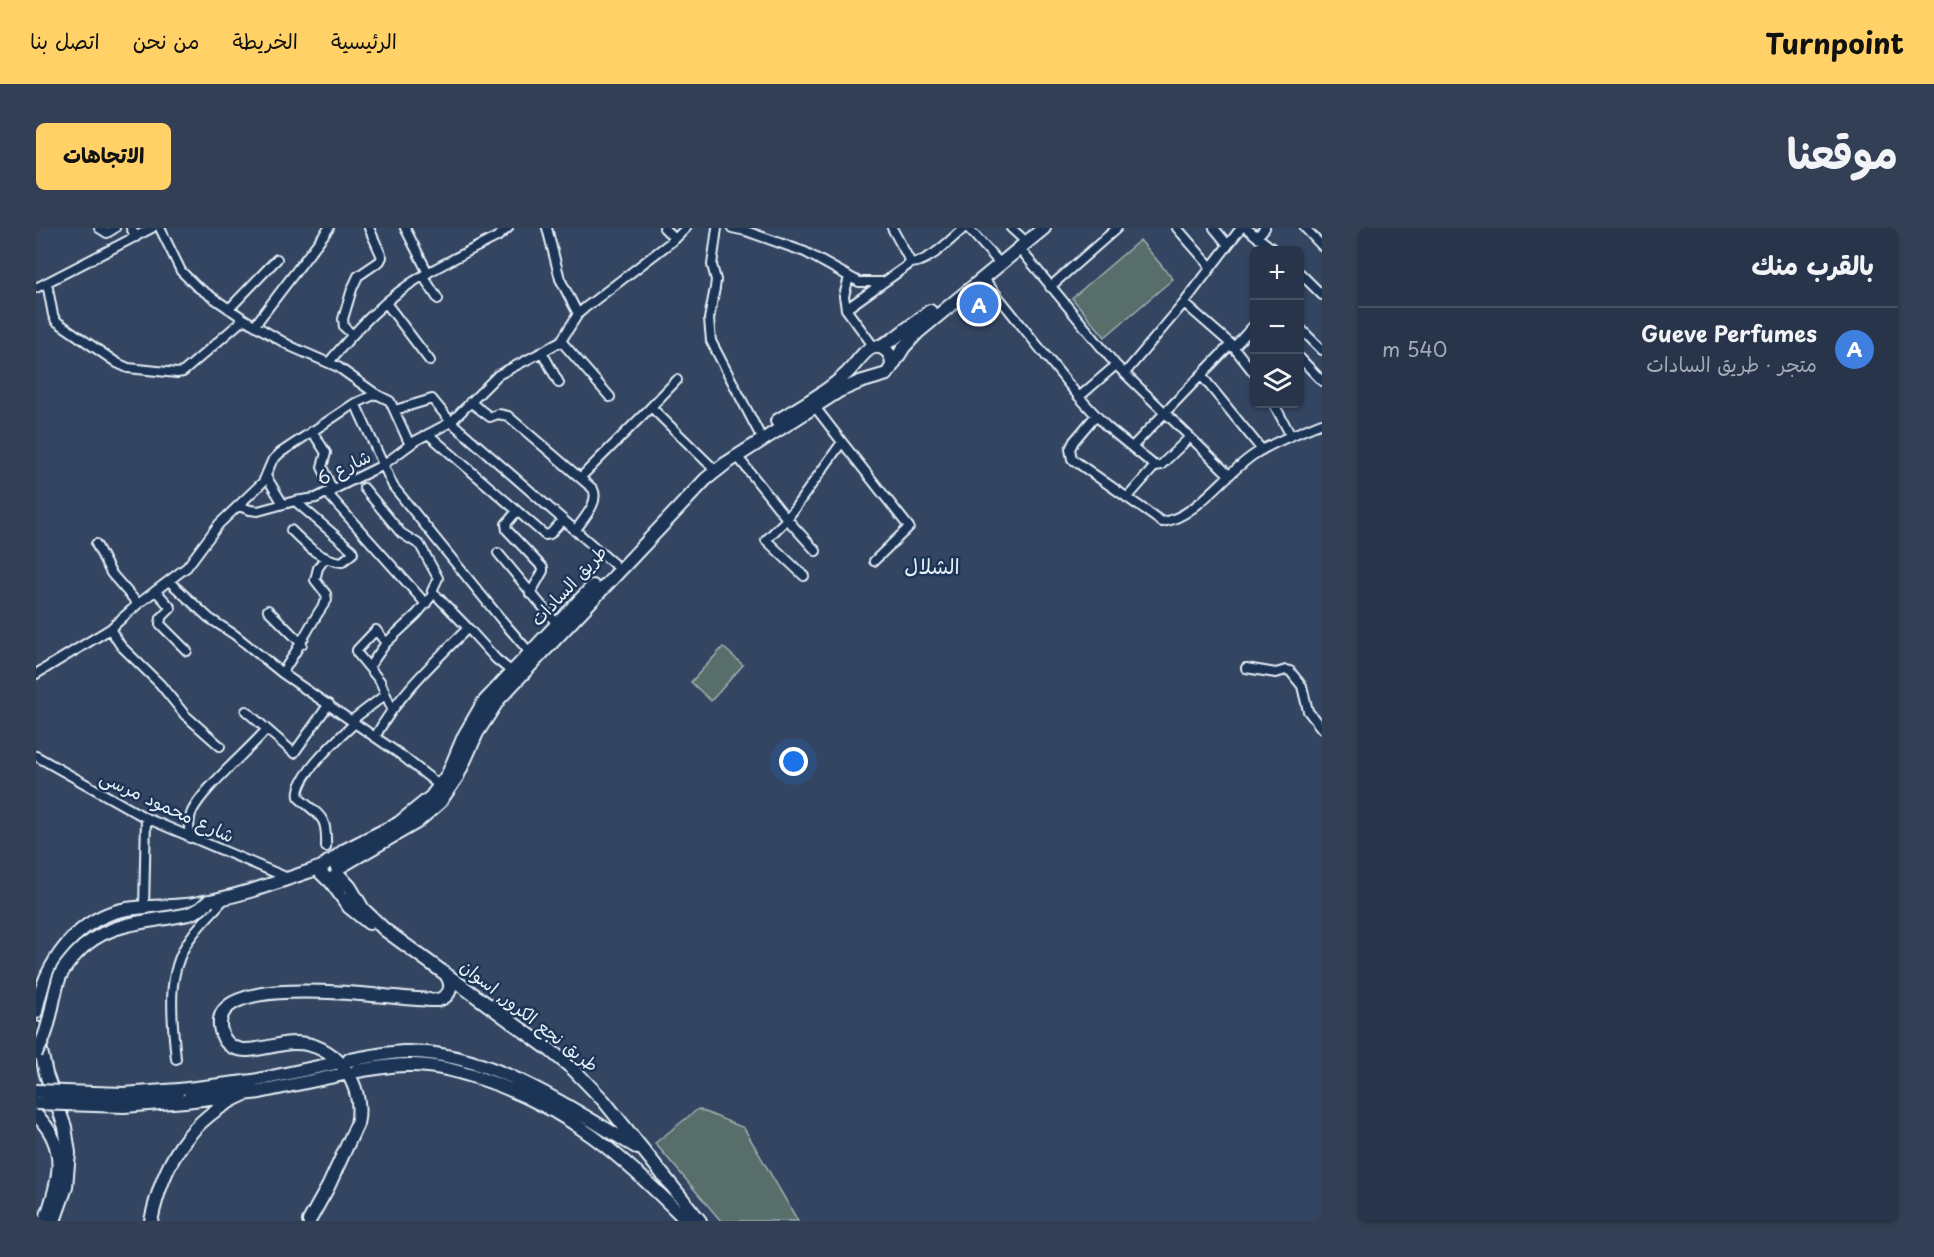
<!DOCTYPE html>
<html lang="ar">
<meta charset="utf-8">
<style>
:root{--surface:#27344a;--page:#333f54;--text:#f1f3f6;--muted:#a4aab5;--line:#434f62;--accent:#ffd166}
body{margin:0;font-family:"Playpen Sans","Playpen Sans Arabic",sans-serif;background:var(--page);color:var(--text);direction:rtl}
.controls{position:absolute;right:18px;top:18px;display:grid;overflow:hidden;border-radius:9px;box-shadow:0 2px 4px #0004}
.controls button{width:54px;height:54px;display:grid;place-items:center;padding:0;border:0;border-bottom:2px solid var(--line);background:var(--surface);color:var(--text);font:30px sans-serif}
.you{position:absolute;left:758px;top:534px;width:21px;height:21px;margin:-15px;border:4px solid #fff;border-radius:50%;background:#1a73e8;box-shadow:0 0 0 9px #1a73e833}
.badge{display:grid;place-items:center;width:39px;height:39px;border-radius:50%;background:var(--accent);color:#fff;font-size:20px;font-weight:700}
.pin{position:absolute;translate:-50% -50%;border:3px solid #fff;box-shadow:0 2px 6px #0006}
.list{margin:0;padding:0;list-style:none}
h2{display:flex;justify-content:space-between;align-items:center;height:78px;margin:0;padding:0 24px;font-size:26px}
h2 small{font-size:20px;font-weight:400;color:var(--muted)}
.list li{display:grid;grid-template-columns:39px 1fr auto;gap:18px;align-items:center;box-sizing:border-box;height:84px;padding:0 24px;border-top:2px solid var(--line)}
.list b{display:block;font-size:22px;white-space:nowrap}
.list p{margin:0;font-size:20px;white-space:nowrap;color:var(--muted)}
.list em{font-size:20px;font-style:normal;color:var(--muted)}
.icon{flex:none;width:33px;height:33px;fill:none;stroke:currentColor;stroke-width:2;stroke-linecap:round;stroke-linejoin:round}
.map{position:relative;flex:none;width:1286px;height:993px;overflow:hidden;direction:ltr;border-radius:9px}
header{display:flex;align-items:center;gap:36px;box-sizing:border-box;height:84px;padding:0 30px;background:var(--accent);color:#111}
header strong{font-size:28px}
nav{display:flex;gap:33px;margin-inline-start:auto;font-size:21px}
.intro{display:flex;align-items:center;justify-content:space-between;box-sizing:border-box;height:144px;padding:0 36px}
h1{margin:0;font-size:42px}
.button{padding:15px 27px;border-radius:9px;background:var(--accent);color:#111;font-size:21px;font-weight:700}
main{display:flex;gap:36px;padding:0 36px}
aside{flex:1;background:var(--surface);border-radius:9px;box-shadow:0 2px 4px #0004}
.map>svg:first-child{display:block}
.green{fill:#586e6a;stroke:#a0b0b1;stroke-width:1.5}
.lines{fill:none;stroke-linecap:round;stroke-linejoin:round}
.minor-casing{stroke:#e8f1f8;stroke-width:12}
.primary-casing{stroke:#e8f1f8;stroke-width:16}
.minor{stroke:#1d3557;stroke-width:8}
.primary{stroke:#1d3557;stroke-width:12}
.primary-bridge-casing{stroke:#e8f1f8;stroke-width:16;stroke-linecap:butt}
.primary-bridge{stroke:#1d3557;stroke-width:12}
.labels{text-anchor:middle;stroke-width:5;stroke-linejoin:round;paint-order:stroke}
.street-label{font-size:18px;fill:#e8f1f8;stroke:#1d3557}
.quarter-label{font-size:21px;fill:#e8f1f8;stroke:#1d3557}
</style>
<header>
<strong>Turnpoint</strong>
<nav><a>الرئيسية</a><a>الخريطة</a><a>من نحن</a><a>اتصل بنا</a></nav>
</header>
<div class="intro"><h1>موقعنا</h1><a class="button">الاتجاهات</a></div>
<main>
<aside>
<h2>بالقرب منك<small></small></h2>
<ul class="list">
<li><span class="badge" style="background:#3f7fe0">A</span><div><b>Gueve Perfumes</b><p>متجر · طريق السادات</p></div><em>540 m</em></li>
</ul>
</aside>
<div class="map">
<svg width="1286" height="993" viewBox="0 0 1286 993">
<rect width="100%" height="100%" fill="#344562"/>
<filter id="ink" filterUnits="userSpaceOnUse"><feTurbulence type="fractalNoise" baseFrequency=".0167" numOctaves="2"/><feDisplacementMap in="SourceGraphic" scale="12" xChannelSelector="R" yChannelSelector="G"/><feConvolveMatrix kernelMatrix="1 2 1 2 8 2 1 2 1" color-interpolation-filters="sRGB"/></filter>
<g filter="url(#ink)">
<!-- green -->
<path class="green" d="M1104,12L1137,51L1069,109L1036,70Z
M687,419L707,437L675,473L655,454Z
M662,881L708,900L762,993H685L619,915Z"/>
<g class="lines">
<!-- minor casing -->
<g class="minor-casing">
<path id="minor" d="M63,0L71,5L79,0
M95,0L100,9
M124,0L145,43L160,58L208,91L256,119L302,139L340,166L354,173L374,217
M369,0L392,45
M511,0L524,51L542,86
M628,0L639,11
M681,0L676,37L680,52L679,60L673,91L675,113L723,205
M696,0L710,3L769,24L823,54H847
M856,0L875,35
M932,0L961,32
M975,0L987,11
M1141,0L1175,39
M1178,0L1192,17
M1210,0L1238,22
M1269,0L1286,18
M1221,9L1229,0
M984,21L1080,137L1192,246
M1264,45L1286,67
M387,48L402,71
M813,49L808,68L810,81L838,119
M948,51L1043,169L1071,199L1119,238L1125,237L1154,209
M11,55L17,87L20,93L81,135L92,140L141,145L147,144L208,91
M1014,59L1081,0
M0,60L116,0
M350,75L394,133
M1148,75L1195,116L1218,145
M193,81L241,31
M810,81L875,35C894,34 914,12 928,0
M219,97L293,0
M1264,100L1286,122
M316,106L308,99L307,91L316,61L322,48L344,33L346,29L333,0
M525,113L542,86L550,79L639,11L650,0
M1198,119L1218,97
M506,124L525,113L574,169
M1264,130L1286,153
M293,134C321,101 350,69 388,47C412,33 437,21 461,9L472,0
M1089,145L1148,75L1205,0
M1165,147L1226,222
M641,152L615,179L675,238
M1043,169L1080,137
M434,174L454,189L462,186L472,188L557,261C564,274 547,291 539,303
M319,175L357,258L464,390L495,426
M1238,176L1255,208
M359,182L396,171L415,194L578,336
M1060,187L1038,213L1034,221L1036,231L1126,294C1160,290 1190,244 1219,226C1239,213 1264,204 1286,195
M276,203L290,225L286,239L297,263
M392,206L509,307L514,306L527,292
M806,214L873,299L838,333
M1096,219L1195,116
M701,228L751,291L780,323
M230,248L247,276
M545,249L615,179
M328,260L365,305L384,317L402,350L396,363L432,400
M291,265L390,376
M1091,270L1119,238
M203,278L214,282L222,283L259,273L280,270L347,237L379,213L415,194L462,147L506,124L523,155
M481,283L470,296L471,302L507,340V343L494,366
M255,302C270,317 284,332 306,334L317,325L316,322L259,273
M60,316L75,345L102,376
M462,325L521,396
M768,348L730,312L751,291L806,214L779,179
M134,354L173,390L199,407L246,445L365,527L404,558
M120,363L135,380L125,390L124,396L151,423
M232,382L266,416
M74,401L85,418L124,456L149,487L184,518
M350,415L340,402L321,422V425L344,453L356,481
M333,439L350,415L381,386L398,365
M1210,440L1240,445L1250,442L1254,443L1266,458L1272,483L1286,501
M246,445C263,421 274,395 291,372L290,366L279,352L282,340L289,330
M0,446L74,401L102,376L151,339L183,296L227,254L236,233L244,225L316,177L340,166
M210,483L258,525L293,476
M316,492L349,467
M339,509C362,467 398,434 432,400L460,431L476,444
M0,528L110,590L252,650
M154,610C153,602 152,594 155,586C163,564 213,522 230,502
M290,619C291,588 286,590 264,571C253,554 306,507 319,495
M108,680L110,590
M140,831C136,788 128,742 158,705C167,693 179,682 189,670"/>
</g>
<!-- primary casing -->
<g class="primary-casing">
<path id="primary" d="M842,119L856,112L894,83
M741,193C765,178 791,164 811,145C819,138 828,121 838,119C849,117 856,127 856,136
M294,634L309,622L363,595L395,569L412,546L428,508L447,475L557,358
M302,640L381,594L404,574L421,549L441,505L463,471L670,251L689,236L803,163L824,154L851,146L868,119L882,104L1008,0
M302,646L314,659L327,681L349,702L514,822L537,841L568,873L664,993
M293,651L313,679L333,695
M0,784C8,737 41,689 91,681C114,677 139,680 163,675C205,668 245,653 286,639L292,634H297L301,638L302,646L296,651H291L285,645L286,639
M0,800L10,846L29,899L33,925L30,959L18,993
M313,832C331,829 349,825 367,824C451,821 533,880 602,920
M320,843C337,841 354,837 370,837C397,836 421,843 446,851C534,880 587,929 651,993
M143,862L217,853L300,835
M149,873L224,864L308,846
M0,887C34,919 23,955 9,993
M115,993C127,936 153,890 209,866
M273,993L292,959L321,896C330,857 299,813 257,815C235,815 194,837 185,803C167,737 371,774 402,772C417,767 417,755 408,744"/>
</g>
<!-- minor -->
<use href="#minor" class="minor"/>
<!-- primary -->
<use href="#primary" class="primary"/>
<!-- primary-bridge casing -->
<g class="primary-bridge-casing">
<path id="primary-bridge" d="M0,825C14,804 15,777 22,754C24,744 32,735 39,727C70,692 112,695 153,686L164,681L173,673
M0,863L87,866L143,862
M0,875L88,878L149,873"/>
</g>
<!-- primary-bridge -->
<use href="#primary-bridge" class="primary-bridge"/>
</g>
</g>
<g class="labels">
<!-- street labels -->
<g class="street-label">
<text transform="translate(308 240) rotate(-26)" y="6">شارع 6</text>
<text transform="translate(533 358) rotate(-47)" y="6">طريق السادات</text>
<text transform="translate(131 579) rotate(25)" y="6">شارع محمود مرسى</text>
<text transform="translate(493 788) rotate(38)" y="6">طريق نجع الكرور, اسوان</text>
</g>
<!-- quarter labels -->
<g class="quarter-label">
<text x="896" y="346">الشلال</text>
</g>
</g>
</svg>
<div class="controls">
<button>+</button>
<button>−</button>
<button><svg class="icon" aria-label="layers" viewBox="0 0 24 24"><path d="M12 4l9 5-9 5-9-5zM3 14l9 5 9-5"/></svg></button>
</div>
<div class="you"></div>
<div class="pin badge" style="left:943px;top:76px;background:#3f7fe0">A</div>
</div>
</main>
